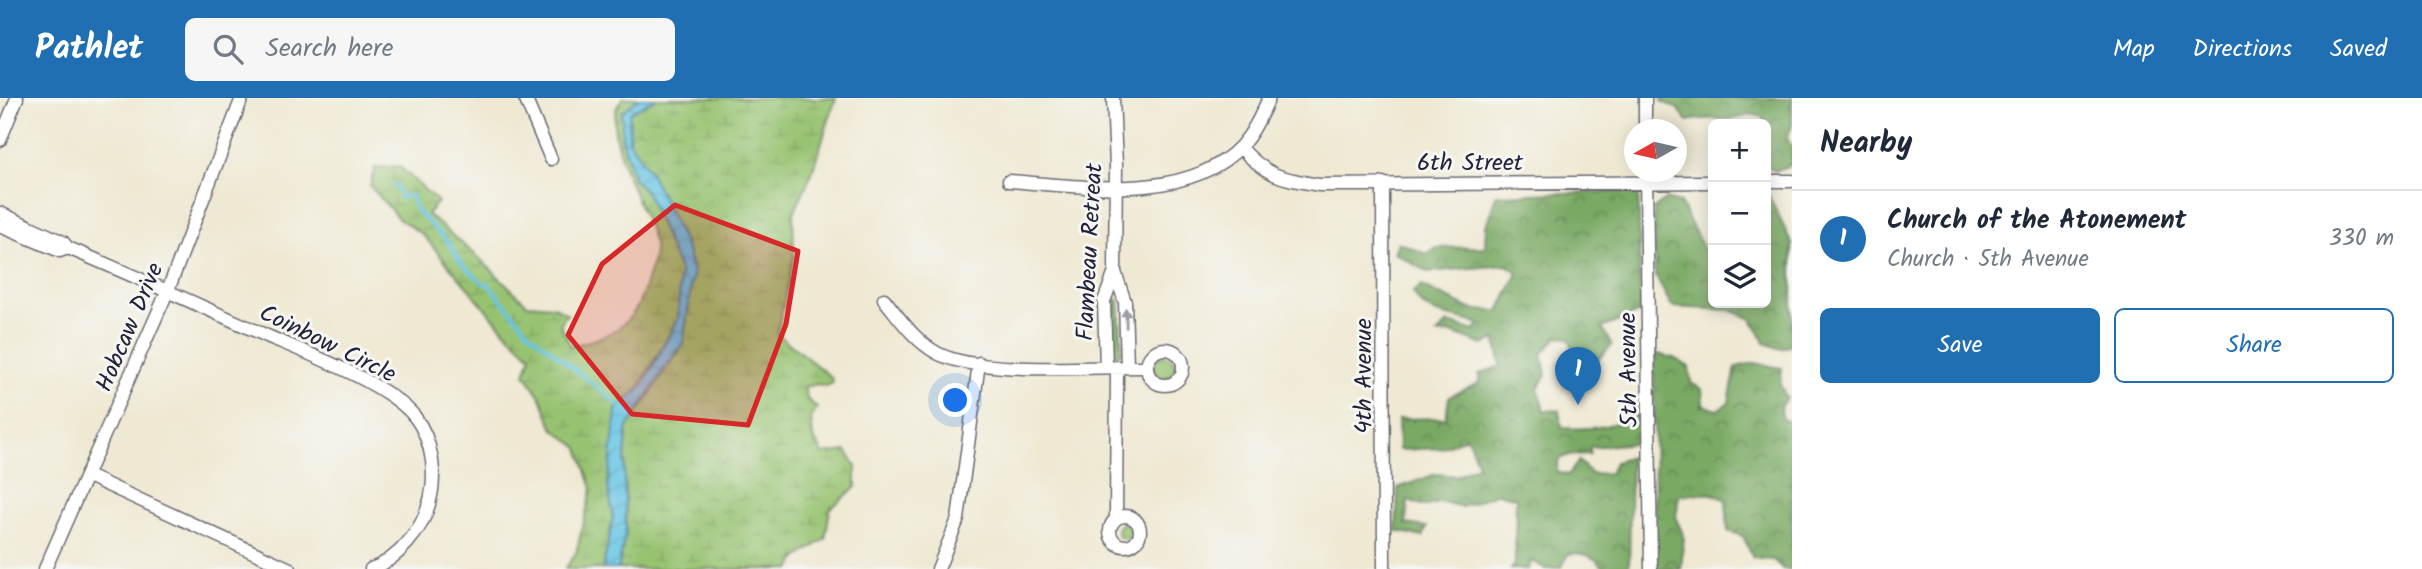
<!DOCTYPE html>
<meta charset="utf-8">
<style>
:root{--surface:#fff;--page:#f6f6f7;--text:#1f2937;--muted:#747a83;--line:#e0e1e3;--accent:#1f6fb2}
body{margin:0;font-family:Kalam,sans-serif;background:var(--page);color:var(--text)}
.controls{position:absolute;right:21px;top:21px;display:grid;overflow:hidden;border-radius:10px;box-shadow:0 4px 18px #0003}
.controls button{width:63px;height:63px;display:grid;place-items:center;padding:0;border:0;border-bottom:2px solid var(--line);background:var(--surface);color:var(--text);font:35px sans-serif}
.compass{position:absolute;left:1624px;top:21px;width:63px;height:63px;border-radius:50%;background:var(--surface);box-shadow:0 4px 18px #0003;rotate:262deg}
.you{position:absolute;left:956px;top:303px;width:24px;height:24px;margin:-18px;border:5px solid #fff;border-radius:50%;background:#1a73e8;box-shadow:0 0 0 10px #1a73e833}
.badge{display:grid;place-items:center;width:46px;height:46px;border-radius:50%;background:var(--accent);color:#fff;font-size:23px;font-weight:700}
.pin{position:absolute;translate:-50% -58px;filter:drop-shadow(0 2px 4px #0008)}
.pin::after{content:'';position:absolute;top:37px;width:24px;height:21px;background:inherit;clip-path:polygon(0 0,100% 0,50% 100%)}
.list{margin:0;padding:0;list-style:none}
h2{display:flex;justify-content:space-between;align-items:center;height:91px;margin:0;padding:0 28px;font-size:30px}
h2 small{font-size:23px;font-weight:400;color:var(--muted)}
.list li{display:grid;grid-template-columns:46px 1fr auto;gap:21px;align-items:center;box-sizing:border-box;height:98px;padding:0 28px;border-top:2px solid var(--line)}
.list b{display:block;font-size:26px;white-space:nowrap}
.list p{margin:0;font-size:23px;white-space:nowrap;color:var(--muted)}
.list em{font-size:23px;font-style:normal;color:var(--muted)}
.actions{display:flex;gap:14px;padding:21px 28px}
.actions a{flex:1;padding:16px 0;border:2px solid var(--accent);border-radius:10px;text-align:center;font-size:24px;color:var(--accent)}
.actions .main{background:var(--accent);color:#fff}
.icon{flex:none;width:38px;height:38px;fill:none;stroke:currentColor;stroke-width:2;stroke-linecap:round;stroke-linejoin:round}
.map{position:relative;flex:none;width:1792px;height:471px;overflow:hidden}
header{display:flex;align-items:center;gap:42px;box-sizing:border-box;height:98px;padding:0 35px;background:var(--accent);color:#fff}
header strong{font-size:33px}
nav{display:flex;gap:38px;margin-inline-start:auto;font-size:24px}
.search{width:490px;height:63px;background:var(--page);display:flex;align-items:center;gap:18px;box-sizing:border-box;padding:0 24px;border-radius:10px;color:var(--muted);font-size:26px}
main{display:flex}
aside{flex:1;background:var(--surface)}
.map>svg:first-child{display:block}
.forest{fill:url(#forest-crowns);stroke:#4e664f;stroke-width:2}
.wetland{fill:url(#wetland-marsh);stroke:#5c7256;stroke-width:2}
.green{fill:#97c371;stroke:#5c7256;stroke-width:2}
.water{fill:url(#water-waves);stroke:#447490;stroke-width:2}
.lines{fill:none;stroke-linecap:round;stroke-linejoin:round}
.stream{stroke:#66c5e5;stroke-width:3.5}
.street-casing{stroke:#6a6870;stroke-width:15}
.street{stroke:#fff;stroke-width:12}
.oneway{fill:#9c9ca7}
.marked{fill:#d62828;fill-opacity:0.2;stroke:#d62828;stroke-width:5;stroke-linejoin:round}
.labels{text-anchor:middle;stroke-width:6;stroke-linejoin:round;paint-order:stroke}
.street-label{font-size:24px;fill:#22223b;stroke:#f6f6f2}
</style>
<header>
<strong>Pathlet</strong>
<div class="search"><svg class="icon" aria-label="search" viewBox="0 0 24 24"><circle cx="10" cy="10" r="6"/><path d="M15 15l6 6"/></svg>Search here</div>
<nav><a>Map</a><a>Directions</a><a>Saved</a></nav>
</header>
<main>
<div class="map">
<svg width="1792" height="471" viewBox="0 0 1792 471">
<defs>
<pattern id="forest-crowns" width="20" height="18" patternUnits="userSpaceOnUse" patternTransform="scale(1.75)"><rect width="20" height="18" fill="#79a963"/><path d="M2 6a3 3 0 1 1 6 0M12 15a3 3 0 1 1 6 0" fill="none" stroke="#638953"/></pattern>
<pattern id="wetland-marsh" width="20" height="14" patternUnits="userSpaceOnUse" patternTransform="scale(1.75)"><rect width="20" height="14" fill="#97c371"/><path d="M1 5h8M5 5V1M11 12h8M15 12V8" fill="none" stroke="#82a763"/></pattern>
<pattern id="water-waves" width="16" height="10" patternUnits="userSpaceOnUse" patternTransform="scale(1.75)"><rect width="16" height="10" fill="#66c5e5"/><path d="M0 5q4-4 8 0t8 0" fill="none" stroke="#58a9c5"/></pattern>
</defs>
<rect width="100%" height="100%" fill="#f6f6f2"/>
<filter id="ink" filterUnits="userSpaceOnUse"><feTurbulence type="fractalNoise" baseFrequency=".0143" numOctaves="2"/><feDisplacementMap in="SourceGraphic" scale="14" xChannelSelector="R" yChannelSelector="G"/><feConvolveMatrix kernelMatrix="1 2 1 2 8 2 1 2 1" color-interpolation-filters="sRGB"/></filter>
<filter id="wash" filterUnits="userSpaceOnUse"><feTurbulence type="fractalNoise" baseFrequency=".00686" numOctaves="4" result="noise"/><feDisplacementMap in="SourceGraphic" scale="28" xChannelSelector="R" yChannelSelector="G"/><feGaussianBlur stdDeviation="1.57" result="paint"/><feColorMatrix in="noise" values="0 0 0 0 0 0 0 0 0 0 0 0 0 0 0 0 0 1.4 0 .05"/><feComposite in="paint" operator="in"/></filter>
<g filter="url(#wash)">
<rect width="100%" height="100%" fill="#efe9d3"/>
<!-- forest -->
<path class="forest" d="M1663,0H1792V27L1787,41L1792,48V66L1775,73L1766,67L1763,19L1750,16C1732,26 1711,17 1688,23L1678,11L1661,3Z
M1766,92L1792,146V247L1781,251L1765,245L1752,221L1730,212L1672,209L1655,177L1654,111L1666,101L1680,105L1707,157L1713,156V205H1766Z
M1630,93L1638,99L1639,109L1640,214L1602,230L1612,247L1594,265L1575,262L1570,241L1558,238L1542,256L1546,277L1538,290L1544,313L1559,312L1562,330C1590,332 1615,329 1639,315L1637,345L1590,349V356L1569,357L1559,361L1556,374L1568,377L1579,363L1591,376L1610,375L1615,364L1631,359L1629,471H1605C1595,458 1584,454 1568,456L1562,469L1546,471L1532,463L1528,471H1511L1515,466L1516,400L1498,395L1462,409L1443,404L1426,408L1408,403L1406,426L1427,429L1423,439L1396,433L1398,390L1436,376L1456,378L1478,367L1467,339L1442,350L1399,352L1398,321L1446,320L1449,299L1479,285V276L1501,268L1495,241L1483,247L1451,235L1437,236L1448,225L1475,233L1479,226C1454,216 1425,221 1413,194L1421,188L1473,212L1499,213L1518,175L1507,167L1428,174L1394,155L1398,144L1426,156L1436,150L1485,149L1486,128L1496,97Z
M1117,201L1119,203L1122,254L1116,258L1110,252L1109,207L1111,202Z
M1654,255L1674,260L1689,269L1691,285L1702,291L1703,307L1717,312L1729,304L1736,269L1755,265L1782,270L1780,287L1787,300L1780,308L1783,321L1792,325V471H1783L1773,462L1753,460L1743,438L1728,433L1726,402C1712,392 1696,396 1679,397L1676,421L1684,438L1681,471H1655Z"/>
<!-- wetland -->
<path class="wetland" d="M623,0H639L623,14L625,53L634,81L647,95L680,174L678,221L635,296L612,361L608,387L613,419L603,471H565L576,455L592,391L579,350L553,330L541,300L525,276L531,258L503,231L423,137L398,120L370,88L375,70L399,68L438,104L427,116L479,160L527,206L553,208L567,216L560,227L571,248C609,239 634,229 645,189C648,177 656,159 654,147C647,113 594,29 623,0Z
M656,0H836L811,77L793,117L794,158L777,236L831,279L833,285L826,288L818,286L804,289L807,301L817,310L811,319L813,339L823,356L846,353L856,368V389L830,411L825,441L797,460L791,471H618L626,432L624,378L627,331L683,247L693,175L686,149L651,76L629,43L630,14Z"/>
<!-- green -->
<path class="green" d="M1153 269a11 11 0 1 1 22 0a11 11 0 1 1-22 0Z
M1117 433a8 8 0 1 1 16 0a8 8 0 1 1-16 0Z"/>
<!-- water -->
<path class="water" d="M639,0H656L630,14L629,43L651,76L686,149L693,175L683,247L667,266L627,331L624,378L626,432L618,471H603L613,419L608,387L616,312L642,289L678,221L680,174L647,95L634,81L622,40V14Z"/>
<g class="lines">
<!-- stream -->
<path class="stream" d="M393,88H397L401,100L411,97L416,112L448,144L461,165L483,185H487L530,235L620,308"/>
</g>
</g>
<g filter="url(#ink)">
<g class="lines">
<!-- street casing -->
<g class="street-casing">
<path id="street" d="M525,0L551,61
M1645,0V32
M0,42L17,0
M1240,49C1268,79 1280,80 1319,87L1713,84
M1646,74L1651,471
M1009,83C1080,88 1188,106 1242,47C1254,33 1261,17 1269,0
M1766,83H1792
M1383,85L1384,471
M0,115L63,144L68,150C135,178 201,208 267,238C307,255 389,286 415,319C433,343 437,378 429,406C422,432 398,462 371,471
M0,128L60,153L68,150
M1115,174L1125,204L1127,268
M884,201C900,221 915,243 937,255C979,278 1097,268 1147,269
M1147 269a18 18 0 1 1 36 0a18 18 0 1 1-36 0Z
M1106,269L1104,203L1115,174L1116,67L1113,0
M88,378L290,471
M1110 433a15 15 0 1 1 30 0a15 15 0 1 1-30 0Z
M1116,421L1117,269
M45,471L168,192L242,0
M938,471L958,421L979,265"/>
</g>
<!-- street -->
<use href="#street" class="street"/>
</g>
<!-- one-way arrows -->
<defs><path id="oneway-solid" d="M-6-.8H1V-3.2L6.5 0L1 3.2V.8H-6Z" transform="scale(1.75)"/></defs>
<use class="oneway" href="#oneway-solid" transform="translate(1126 220) rotate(-91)"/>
</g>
<!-- marked area -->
<path class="marked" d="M675,107L798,153L786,226L748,327L632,316L568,237L602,166Z"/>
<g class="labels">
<!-- street labels -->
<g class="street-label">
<text x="1470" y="72">6th Street</text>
<text transform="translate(1089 154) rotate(-87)" y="8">Flambeau Retreat</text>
<text transform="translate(129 229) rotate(-67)" y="8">Hobcaw Drive</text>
<text transform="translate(328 245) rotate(26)" y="8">Coinbow Circle</text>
<text transform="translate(1628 272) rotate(-91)" y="8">5th Avenue</text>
<text transform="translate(1363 278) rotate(-90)" y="8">4th Avenue</text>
</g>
</g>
</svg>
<div class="controls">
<button>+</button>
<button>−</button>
<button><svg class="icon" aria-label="layers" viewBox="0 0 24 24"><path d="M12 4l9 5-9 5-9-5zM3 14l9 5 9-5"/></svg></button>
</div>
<svg class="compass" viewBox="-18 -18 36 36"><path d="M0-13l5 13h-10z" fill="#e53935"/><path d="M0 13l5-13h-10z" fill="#747a83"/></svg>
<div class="you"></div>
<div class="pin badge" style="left:1578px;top:307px">1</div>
</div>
<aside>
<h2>Nearby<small></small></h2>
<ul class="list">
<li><span class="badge">1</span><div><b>Church of the Atonement</b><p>Church · 5th Avenue</p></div><em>330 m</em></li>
</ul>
<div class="actions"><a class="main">Save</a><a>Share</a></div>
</aside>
</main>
